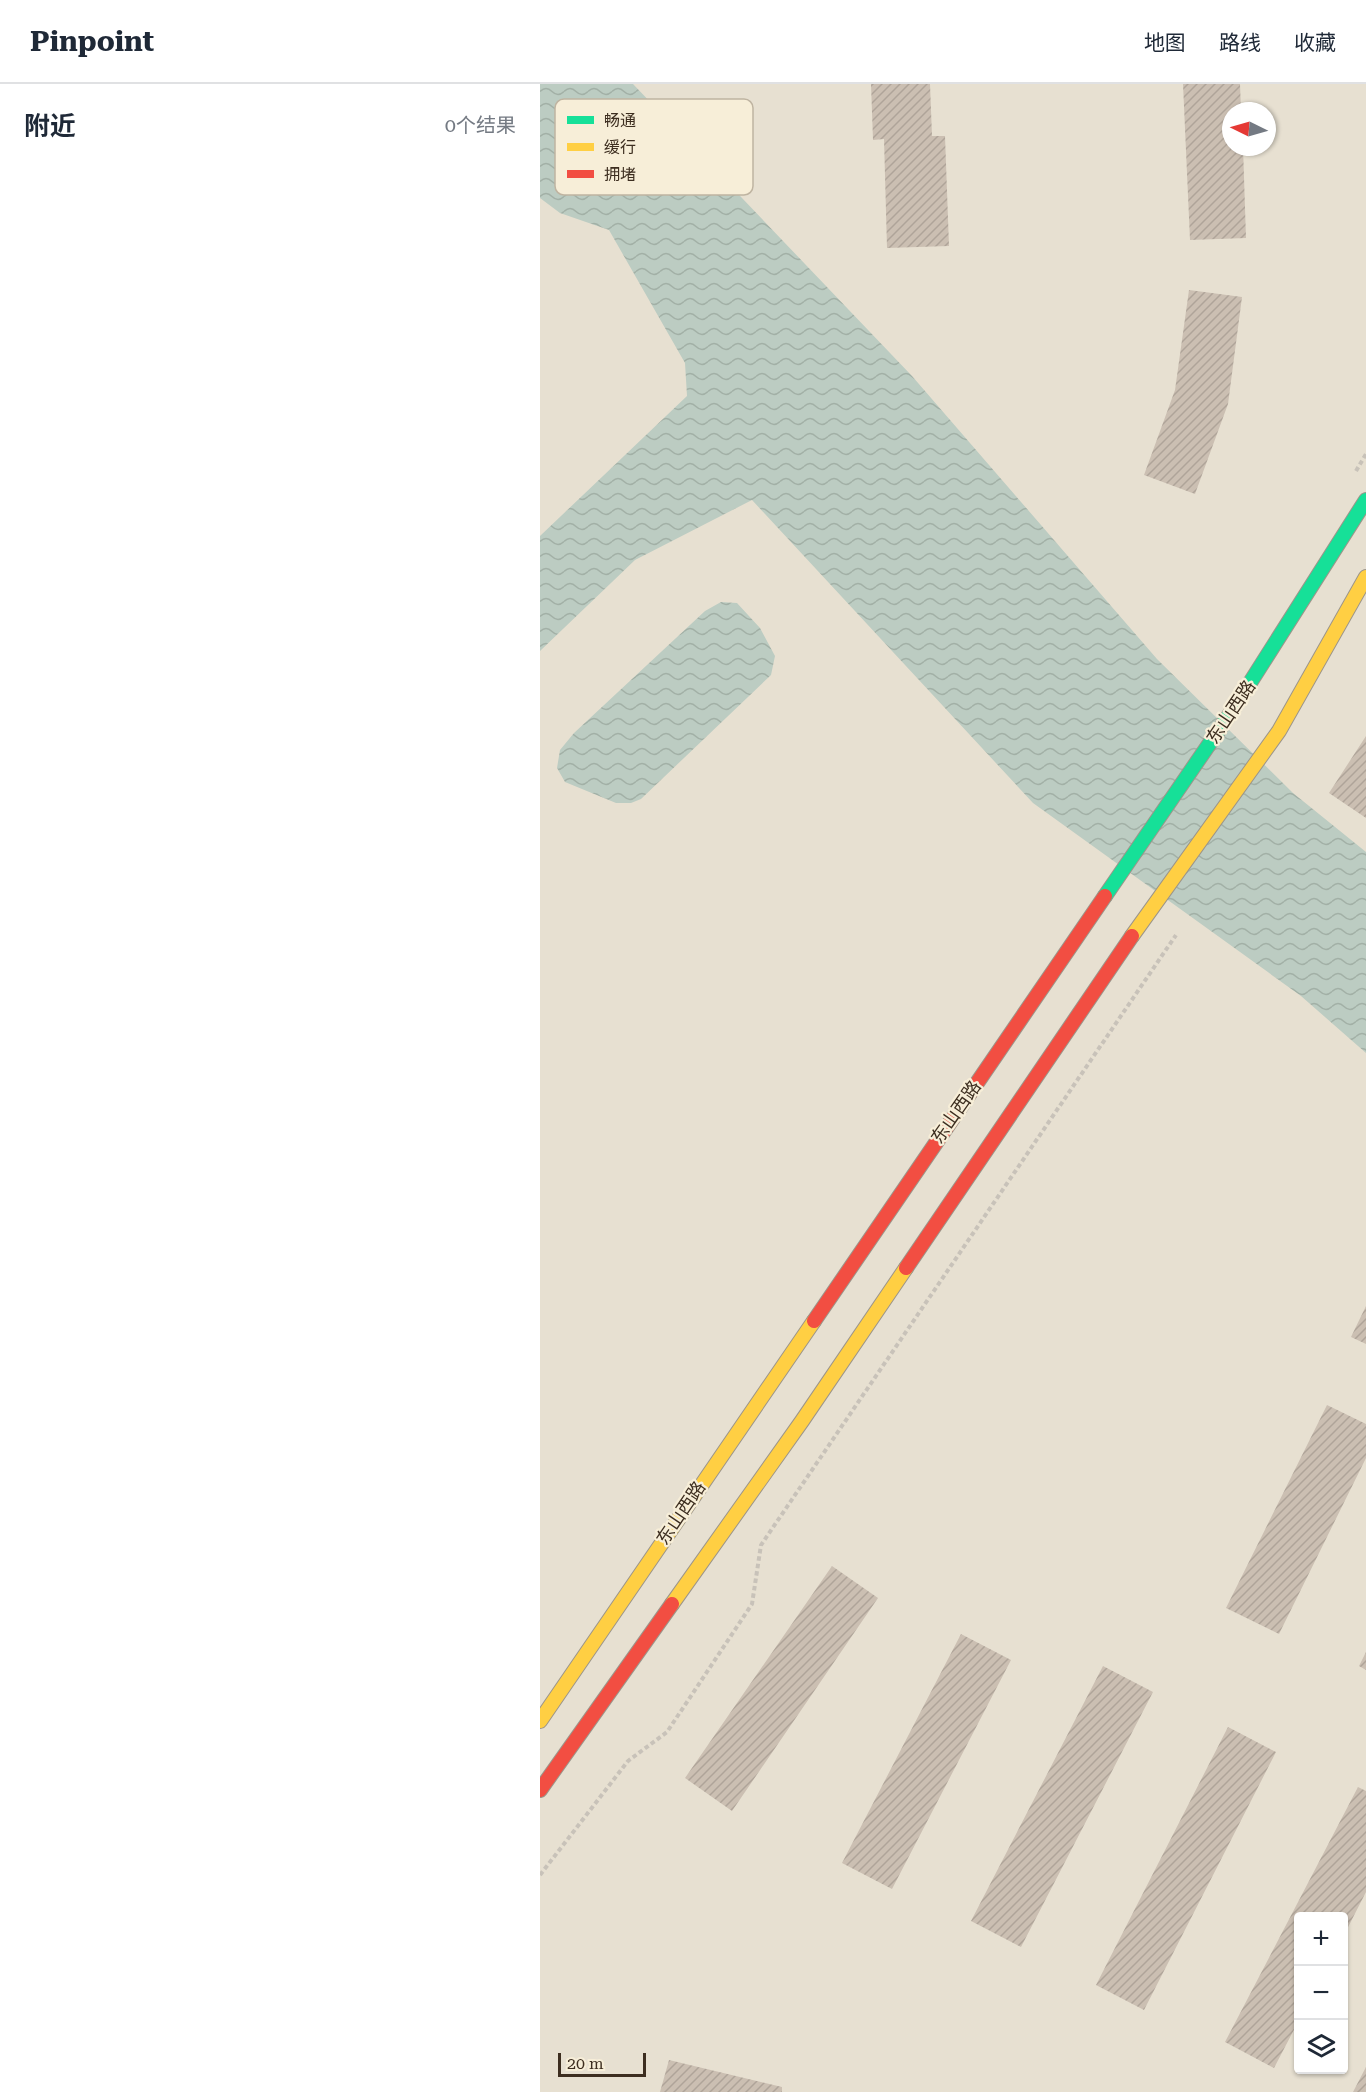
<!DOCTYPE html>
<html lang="zh">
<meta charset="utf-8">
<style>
:root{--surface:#fff;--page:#f6f6f7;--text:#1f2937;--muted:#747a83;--line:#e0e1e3}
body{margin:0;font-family:"Roboto Serif","Noto Sans SC",serif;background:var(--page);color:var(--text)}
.controls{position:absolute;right:18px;bottom:18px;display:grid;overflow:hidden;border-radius:6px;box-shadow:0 2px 4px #0004}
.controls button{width:54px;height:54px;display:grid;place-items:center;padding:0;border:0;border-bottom:2px solid var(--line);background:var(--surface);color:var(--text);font:30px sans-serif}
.compass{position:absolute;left:682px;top:18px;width:54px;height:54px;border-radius:50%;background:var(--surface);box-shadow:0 2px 4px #0004;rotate:275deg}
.scale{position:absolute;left:18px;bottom:15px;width:88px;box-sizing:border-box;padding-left:6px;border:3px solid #3d2e20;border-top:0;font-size:16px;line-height:21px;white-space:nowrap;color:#3d2e20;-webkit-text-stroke:4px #f7eed8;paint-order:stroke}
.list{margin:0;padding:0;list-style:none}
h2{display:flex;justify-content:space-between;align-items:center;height:78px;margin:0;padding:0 24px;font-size:26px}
h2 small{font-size:20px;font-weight:400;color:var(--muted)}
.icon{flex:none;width:33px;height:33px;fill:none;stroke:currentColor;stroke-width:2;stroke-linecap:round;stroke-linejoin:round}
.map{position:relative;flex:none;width:826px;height:2008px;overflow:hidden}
header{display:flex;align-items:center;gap:36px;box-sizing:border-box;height:84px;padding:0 30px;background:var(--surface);border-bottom:2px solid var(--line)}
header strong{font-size:28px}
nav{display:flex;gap:33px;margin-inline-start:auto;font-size:21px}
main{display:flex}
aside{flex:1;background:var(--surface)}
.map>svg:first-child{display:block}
.water{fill:url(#water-waves)}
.building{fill:url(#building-hatch)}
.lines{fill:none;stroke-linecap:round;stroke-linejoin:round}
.fast-casing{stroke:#9c958a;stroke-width:16}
.slow-casing{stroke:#9c958a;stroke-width:16}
.jam-casing{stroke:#9c958a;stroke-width:16}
.path{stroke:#c8c2b9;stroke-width:4;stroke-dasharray:4.5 3;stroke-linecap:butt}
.fast{stroke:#16e098;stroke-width:14}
.slow{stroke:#ffcf43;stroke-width:14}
.jam{stroke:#f24e42;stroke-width:14}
.labels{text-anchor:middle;stroke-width:4.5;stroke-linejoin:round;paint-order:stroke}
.street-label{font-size:18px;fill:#3d2e20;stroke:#f7eed8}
.key{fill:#f7eed8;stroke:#bfb4a1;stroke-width:1.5}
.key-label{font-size:16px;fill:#3d2e20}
</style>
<header>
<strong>Pinpoint</strong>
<nav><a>地图</a><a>路线</a><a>收藏</a></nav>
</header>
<main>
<aside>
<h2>附近<small>0个结果</small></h2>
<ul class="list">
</ul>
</aside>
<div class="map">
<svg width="826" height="2008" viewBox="0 0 826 2008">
<defs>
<pattern id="water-waves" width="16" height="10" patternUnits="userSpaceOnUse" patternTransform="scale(1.5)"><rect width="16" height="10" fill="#bcccc2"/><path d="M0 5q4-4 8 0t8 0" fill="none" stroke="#a2b0a6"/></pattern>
<pattern id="building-hatch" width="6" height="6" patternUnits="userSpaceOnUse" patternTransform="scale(1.5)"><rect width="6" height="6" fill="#cbbfb2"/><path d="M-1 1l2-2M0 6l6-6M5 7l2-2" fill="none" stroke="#afa499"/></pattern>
</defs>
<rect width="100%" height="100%" fill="#e7e0d1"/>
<!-- water -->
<path class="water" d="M0,0H93L372,292L617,575L753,709L826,768V969L761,912L493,719L212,416L95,476L0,567V452L147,312L145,279L69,146L20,129L0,114Z
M181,518L197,519L220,544L235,572L231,591L101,715L91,719H76L25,698L17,684L20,666L34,649L165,527Z"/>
<!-- building -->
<path class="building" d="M331,0H390L392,52H405L409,162L347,164L344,55L333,56Z
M643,0H700L701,27H691V63H703L706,154L650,156Z
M649,206L702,213L688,320L655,410L604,391L635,306Z
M826,652V734L789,709Z
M826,1222V1260L811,1253Z
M787,1321L826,1340V1374L739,1550L686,1524Z
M292,1482L338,1514L192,1727L145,1694Z
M421,1550L471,1576L352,1805L302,1779Z
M826,1568V1586L819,1582Z
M563,1582L613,1608L481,1863L431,1837Z
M688,1643L736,1668L604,1926L556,1901Z
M818,1703L826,1707V1808L804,1851V1832H758V1938L734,1984L685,1958Z
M129,1976L242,2003V2008H120Z
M826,1983V2008H813Z"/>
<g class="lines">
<!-- fast casing -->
<g class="fast-casing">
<path id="fast" d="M565,812L694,624L826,416"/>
</g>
<!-- slow casing -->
<g class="slow-casing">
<path id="slow" d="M592,852L739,647L826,493
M132,1520L262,1337L366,1184
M0,1637L274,1237"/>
</g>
<!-- jam casing -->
<g class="jam-casing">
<path id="jam" d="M366,1184L592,852
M274,1237L565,812
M0,1706L132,1520"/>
</g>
<!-- path -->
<path class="path" d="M816,387L826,370
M0,1791L88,1677L127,1648L212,1520L221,1461L636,851"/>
<!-- fast -->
<use href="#fast" class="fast"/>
<!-- slow -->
<use href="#slow" class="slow"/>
<!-- jam -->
<use href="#jam" class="jam"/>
</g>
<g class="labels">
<!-- street labels -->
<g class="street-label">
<text transform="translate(691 628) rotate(-56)" y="6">东山西路</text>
<text transform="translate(416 1028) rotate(-55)" y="6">东山西路</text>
<text transform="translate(141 1429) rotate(-56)" y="6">东山西路</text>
</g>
</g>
<!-- legend -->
<rect x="15" y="15" width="198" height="96" rx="9" class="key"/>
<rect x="27" y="32" width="27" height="8" fill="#16e098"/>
<rect x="27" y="59" width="27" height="8" fill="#ffcf43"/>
<rect x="27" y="86" width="27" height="8" fill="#f24e42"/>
<g class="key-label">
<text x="64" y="42">畅通</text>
<text x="64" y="69">缓行</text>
<text x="64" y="96">拥堵</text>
</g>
</svg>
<div class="controls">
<button>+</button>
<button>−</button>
<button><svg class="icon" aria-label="layers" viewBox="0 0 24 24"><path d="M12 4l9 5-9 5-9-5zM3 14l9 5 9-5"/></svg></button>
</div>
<svg class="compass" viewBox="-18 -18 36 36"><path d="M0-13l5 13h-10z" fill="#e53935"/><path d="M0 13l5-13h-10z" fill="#747a83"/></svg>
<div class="scale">20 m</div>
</div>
</main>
